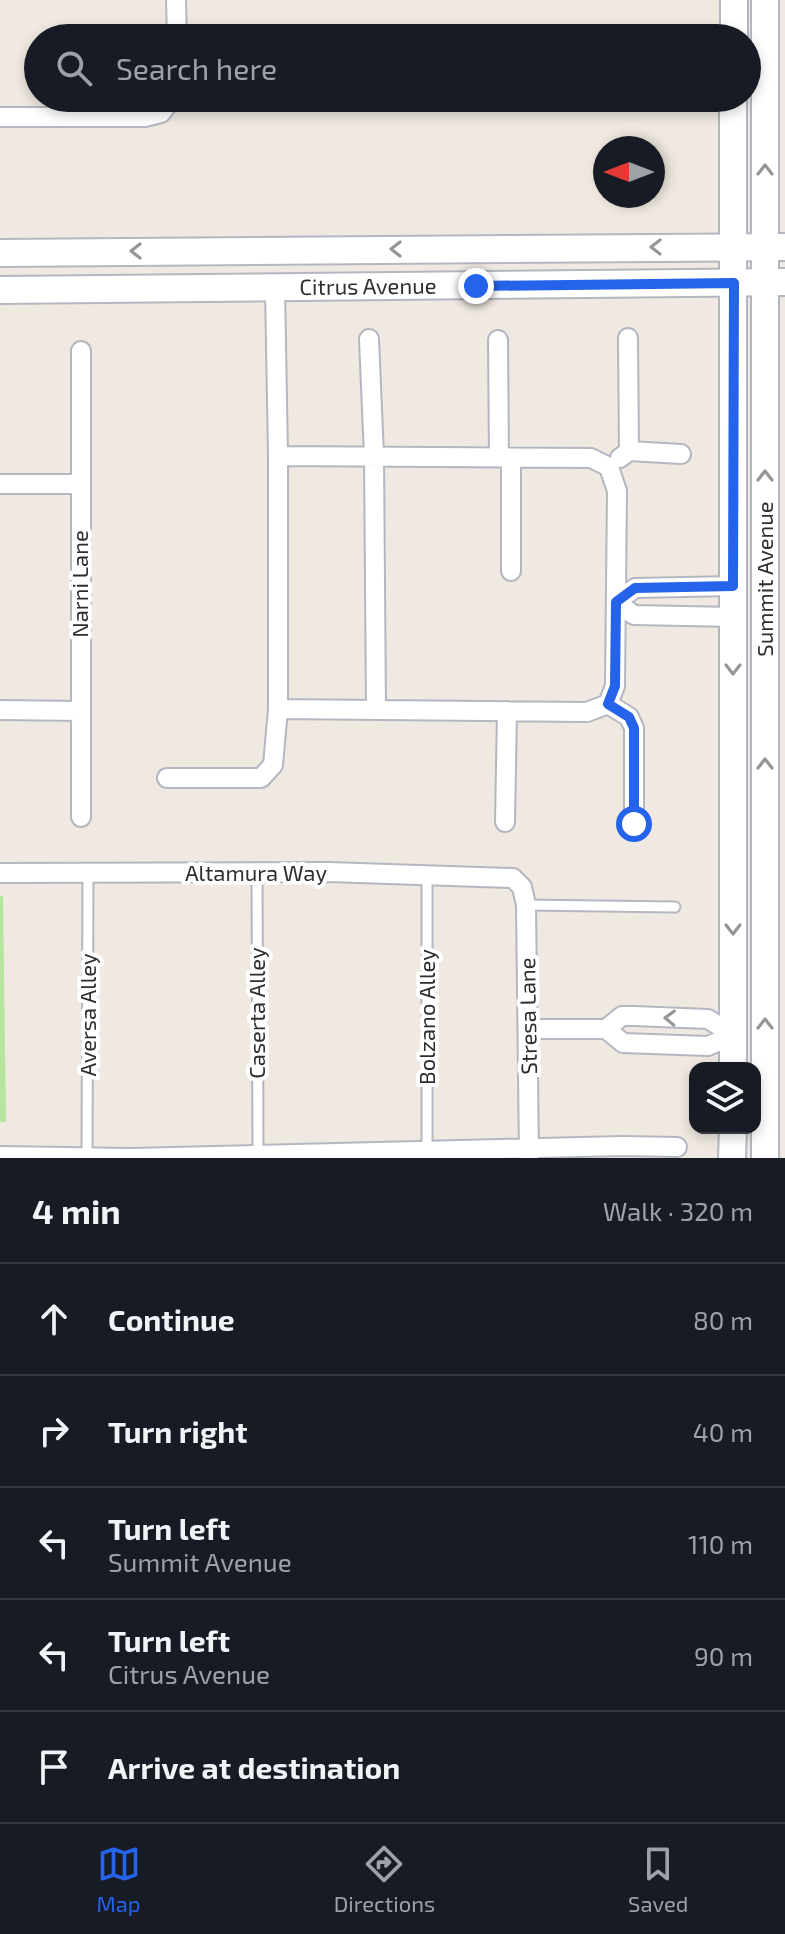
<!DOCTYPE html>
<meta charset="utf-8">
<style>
:root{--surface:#171b24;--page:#242831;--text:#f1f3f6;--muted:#9ea1a6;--line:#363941;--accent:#2563eb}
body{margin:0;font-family:"Exo 2",sans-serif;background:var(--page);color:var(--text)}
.controls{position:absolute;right:24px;bottom:24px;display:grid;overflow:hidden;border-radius:16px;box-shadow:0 4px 12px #0003}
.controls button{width:72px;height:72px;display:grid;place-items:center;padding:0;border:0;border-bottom:2px solid var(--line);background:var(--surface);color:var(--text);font:40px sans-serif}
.compass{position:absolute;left:593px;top:136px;width:72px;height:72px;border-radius:50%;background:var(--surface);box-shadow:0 4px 12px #0003;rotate:270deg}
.stop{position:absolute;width:24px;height:24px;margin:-18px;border:6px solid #2563eb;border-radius:50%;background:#fff}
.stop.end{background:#2563eb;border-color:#fff;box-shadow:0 2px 8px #0008}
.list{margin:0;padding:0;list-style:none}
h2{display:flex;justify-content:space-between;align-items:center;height:104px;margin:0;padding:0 32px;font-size:34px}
h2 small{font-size:26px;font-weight:400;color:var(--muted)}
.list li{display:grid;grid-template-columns:52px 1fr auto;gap:24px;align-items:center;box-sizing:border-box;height:112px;padding:0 32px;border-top:2px solid var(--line)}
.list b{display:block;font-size:30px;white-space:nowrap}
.list p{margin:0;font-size:26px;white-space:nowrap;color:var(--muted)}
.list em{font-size:26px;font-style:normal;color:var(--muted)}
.icon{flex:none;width:44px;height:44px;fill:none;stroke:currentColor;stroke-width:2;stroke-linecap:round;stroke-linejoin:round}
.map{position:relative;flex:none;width:785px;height:1158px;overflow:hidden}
.search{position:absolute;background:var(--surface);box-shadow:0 4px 12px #0003;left:24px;right:24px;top:24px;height:88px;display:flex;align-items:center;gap:20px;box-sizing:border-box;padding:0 28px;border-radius:44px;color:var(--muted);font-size:30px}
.sheet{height:664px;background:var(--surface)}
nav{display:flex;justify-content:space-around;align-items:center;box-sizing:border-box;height:112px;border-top:2px solid var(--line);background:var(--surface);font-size:22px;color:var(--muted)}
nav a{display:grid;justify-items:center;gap:4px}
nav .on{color:var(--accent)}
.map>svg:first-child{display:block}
.green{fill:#b6e59e}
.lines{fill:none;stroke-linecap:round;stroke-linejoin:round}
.service-casing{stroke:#b4b7c1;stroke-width:13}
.minor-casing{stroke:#b4b7c1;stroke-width:22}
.secondary-casing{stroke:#b4b7c1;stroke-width:30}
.service{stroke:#fff;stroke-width:9}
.minor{stroke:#fff;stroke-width:18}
.secondary{stroke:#fff;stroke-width:26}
.oneway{stroke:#969696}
.route{stroke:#2563eb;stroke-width:10}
.labels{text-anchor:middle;stroke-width:8;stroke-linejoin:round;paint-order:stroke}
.street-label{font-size:22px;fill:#2e2e2e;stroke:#fff}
</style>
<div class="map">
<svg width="785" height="1158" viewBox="0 0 785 1158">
<rect width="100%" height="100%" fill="#efe9e1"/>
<!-- green -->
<path class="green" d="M0,896H3L6,1122H0Z"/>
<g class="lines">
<!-- service casing -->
<g class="service-casing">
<path id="service" d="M257,872L258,1154
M427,876V1151
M526,905L675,907
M87,1157L88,873"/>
</g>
<!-- minor casing -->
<g class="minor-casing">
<path id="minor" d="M176,0L177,38
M0,117H145L161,113L173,98
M628,338L629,451
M369,339L374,456L376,710
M498,340L499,457
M81,351V817
M278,456L591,458L609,467L617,491L615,686L608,704L587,712L278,709
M620,458L629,451L681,454
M0,484H81
M511,571V458
M733,586L635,588L616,602L634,615L733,617
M608,704L629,717L634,728V824
M0,710L81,711
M167,778H261L273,765L278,709V456L275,288
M505,822L507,711
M0,873L328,872L513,878L522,887L526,905L529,1158
M528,1029H606L622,1016H634L708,1019L733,1035
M606,1029L623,1043L708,1046L733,1035
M0,1156L131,1158L622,1146L677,1147"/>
</g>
<!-- secondary casing -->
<g class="secondary-casing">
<g id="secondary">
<path d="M765,0V1158"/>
<path d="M734,38V0"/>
<path d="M0,253L785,247"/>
<path id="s1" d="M0,290L785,282"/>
<path d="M733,1068V98"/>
<path d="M732,1158L733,1128"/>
</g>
</g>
<!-- service -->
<use href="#service" class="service"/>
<!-- minor -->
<use href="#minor" class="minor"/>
<!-- secondary -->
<use href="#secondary" class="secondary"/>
</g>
<!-- one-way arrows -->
<defs><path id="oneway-chevron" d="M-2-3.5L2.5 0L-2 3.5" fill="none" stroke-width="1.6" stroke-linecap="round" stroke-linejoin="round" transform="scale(2)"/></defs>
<g class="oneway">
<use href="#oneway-chevron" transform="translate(765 170) rotate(-90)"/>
<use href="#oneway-chevron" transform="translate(656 247) rotate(180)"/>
<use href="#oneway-chevron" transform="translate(396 249) rotate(180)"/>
<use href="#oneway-chevron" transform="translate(136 251) rotate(180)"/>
<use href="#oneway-chevron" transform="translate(765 476) rotate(-90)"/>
<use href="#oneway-chevron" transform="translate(733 669) rotate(90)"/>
<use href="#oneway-chevron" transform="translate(765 764) rotate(-90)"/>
<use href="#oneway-chevron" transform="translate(733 929) rotate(90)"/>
<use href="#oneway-chevron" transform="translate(670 1018) rotate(-178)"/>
<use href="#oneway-chevron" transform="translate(765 1024) rotate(-90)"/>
</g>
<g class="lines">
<!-- route -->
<path class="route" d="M476,286L734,283L733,586L635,588L616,602L615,686L608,704L629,717L634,728V824"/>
</g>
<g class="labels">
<!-- street labels -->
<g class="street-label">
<text dy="8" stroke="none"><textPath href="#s1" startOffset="368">Citrus Avenue</textPath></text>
<text transform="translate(765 579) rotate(-90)" y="8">Summit Avenue</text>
<text transform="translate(80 584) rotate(-90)" y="8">Narni Lane</text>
<text x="256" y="881">Altamura Way</text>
<text transform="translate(257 1013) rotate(-90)" y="8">Caserta Alley</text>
<text transform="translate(88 1015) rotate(-90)" y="8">Aversa Alley</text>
<text transform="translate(528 1016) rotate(-91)" y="8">Stresa Lane</text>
<text transform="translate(427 1017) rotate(-90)" y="8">Bolzano Alley</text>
</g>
</g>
</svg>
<div class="controls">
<button><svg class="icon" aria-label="layers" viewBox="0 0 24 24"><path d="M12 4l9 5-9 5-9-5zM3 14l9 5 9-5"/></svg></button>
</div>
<svg class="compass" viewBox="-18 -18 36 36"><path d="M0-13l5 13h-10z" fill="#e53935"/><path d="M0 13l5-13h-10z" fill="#9ea1a6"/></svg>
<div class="stop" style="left:634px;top:824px"></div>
<div class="stop end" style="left:476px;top:286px"></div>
<div class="search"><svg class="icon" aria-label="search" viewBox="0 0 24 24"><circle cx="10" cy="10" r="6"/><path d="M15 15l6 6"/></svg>Search here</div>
</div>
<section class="sheet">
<h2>4 min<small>Walk · 320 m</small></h2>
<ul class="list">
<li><svg class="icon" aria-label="ahead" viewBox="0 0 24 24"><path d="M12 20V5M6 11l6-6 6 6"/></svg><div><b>Continue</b></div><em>80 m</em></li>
<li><svg class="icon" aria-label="right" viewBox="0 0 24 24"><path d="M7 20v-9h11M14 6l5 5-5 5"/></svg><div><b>Turn right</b></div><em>40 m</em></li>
<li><svg class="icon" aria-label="left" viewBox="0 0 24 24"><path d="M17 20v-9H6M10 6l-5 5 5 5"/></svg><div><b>Turn left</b><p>Summit Avenue</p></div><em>110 m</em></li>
<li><svg class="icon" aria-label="left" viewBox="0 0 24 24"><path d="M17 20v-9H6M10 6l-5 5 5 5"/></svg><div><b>Turn left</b><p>Citrus Avenue</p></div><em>90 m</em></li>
<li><svg class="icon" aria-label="arrive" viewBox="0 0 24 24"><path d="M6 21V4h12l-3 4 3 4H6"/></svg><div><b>Arrive at destination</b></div></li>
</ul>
</section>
<nav>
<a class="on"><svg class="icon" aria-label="map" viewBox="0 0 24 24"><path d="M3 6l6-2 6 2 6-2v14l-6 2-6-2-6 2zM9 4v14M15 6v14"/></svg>Map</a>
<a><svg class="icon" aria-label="directions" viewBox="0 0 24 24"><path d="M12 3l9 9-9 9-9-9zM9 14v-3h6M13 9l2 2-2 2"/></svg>Directions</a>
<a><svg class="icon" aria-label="saved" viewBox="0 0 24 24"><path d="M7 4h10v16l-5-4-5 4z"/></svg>Saved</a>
</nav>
